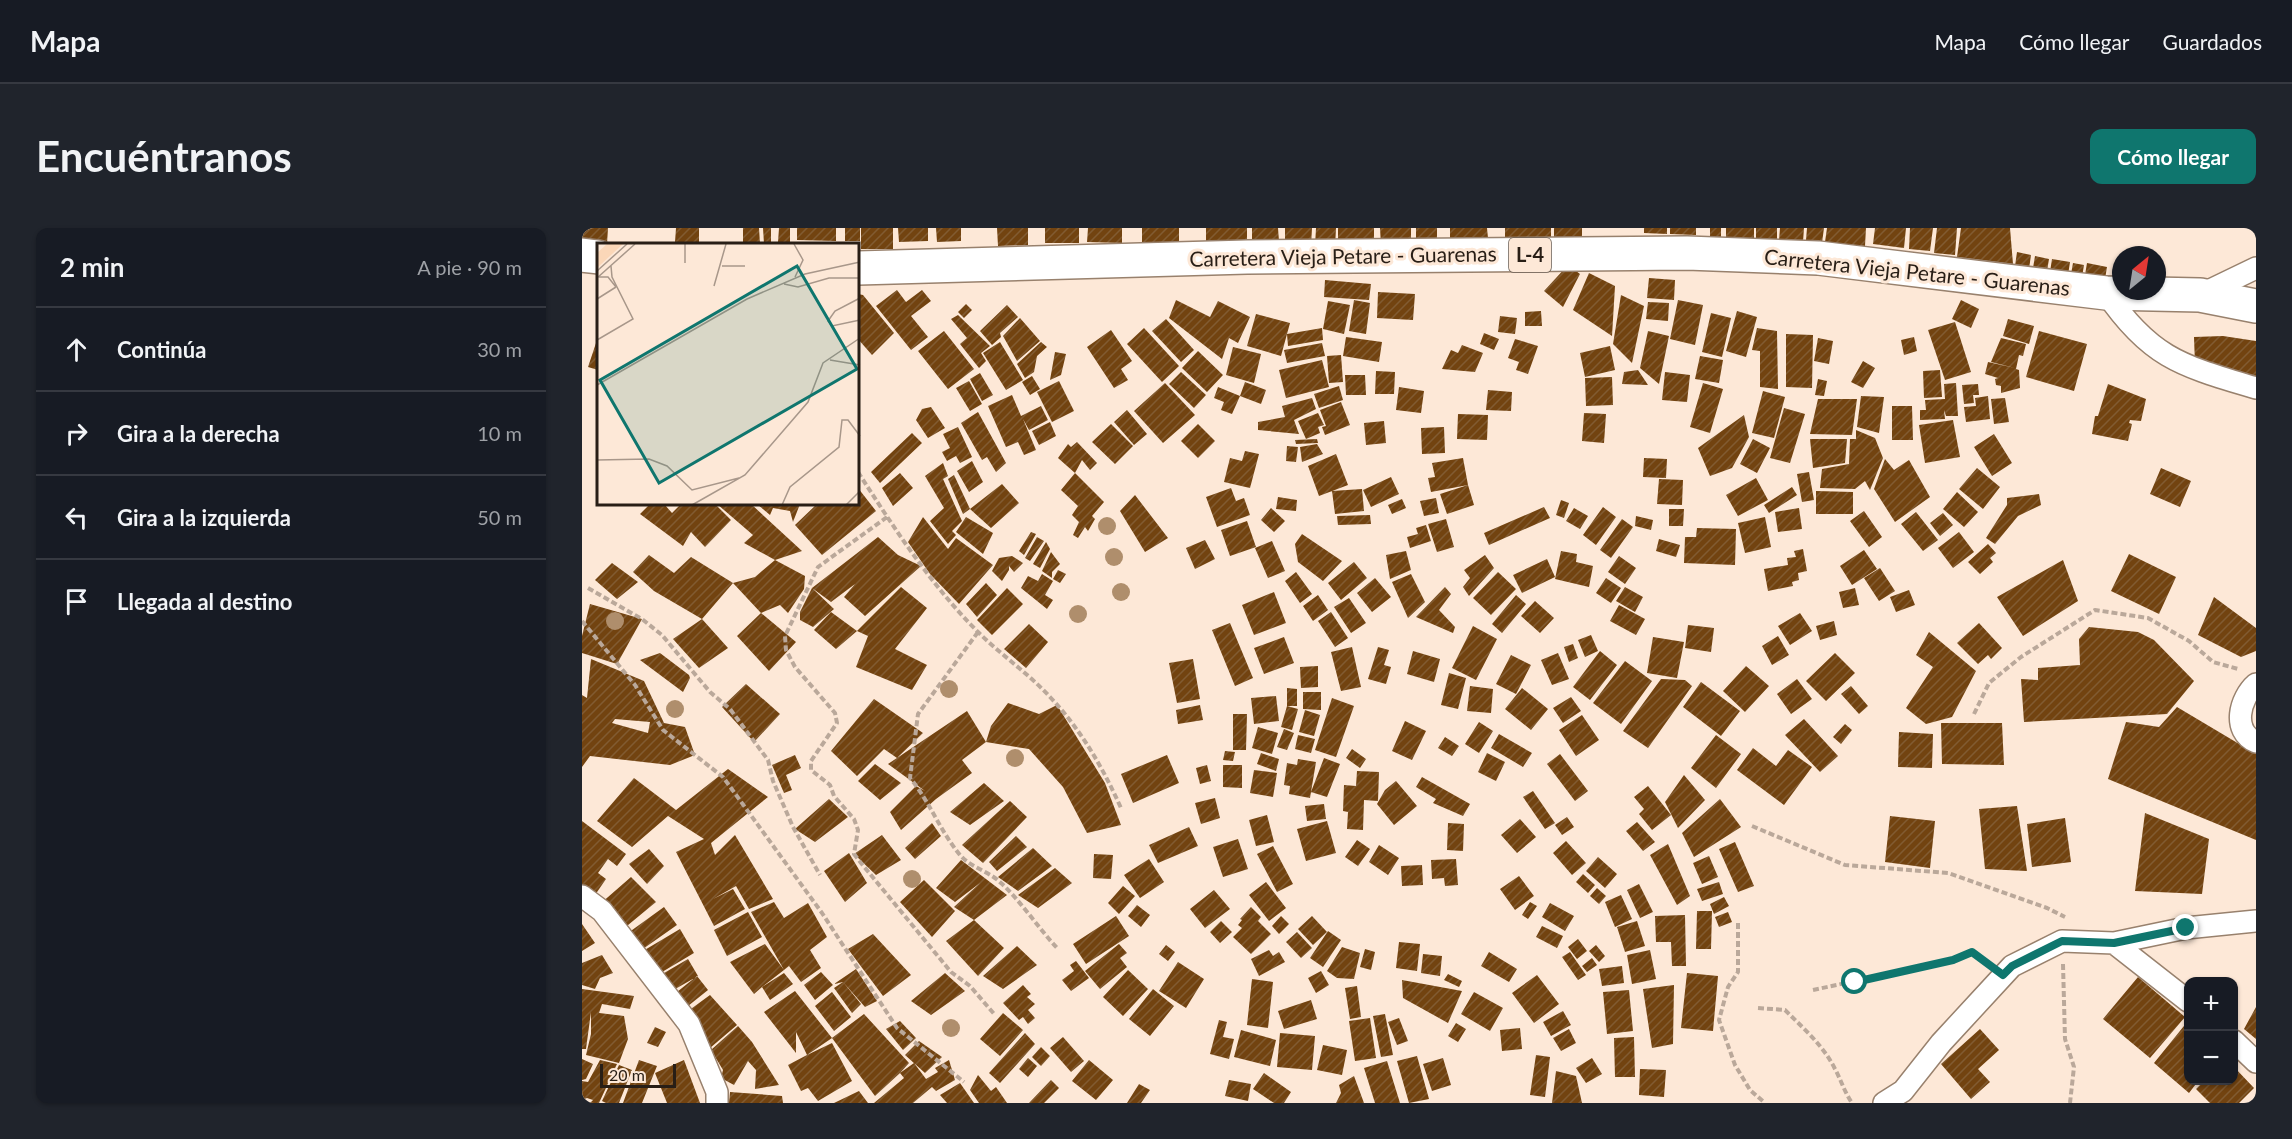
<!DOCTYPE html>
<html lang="es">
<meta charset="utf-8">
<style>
:root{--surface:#171b24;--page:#20242c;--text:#f1f3f6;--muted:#9ea1a6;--line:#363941;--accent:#0f766e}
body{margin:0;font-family:Lato,sans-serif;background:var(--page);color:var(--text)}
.controls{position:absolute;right:18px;bottom:18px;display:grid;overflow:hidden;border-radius:12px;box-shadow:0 2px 4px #0004}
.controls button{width:54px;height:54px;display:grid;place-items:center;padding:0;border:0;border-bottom:2px solid var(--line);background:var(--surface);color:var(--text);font:30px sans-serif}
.compass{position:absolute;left:1530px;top:18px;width:54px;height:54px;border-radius:50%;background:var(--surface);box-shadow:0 2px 4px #0004;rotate:30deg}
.scale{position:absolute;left:18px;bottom:15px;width:76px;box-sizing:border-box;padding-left:6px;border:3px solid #281e16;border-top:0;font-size:16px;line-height:21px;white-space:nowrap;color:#281e16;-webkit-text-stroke:4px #fde8d7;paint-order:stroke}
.stop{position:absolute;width:18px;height:18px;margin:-14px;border:4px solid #0f766e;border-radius:50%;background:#fff}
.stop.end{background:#0f766e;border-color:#fff;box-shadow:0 2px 6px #0008}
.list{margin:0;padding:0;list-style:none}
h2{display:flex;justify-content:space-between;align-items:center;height:78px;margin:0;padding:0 24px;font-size:26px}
h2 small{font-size:20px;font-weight:400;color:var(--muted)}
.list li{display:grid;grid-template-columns:39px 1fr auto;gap:18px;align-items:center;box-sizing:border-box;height:84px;padding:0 24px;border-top:2px solid var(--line)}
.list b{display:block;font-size:22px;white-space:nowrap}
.list em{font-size:20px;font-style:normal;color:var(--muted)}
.icon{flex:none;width:33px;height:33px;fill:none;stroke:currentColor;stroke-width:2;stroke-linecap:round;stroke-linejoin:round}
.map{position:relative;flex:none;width:1674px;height:875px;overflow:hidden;border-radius:12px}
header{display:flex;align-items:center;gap:36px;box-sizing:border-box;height:84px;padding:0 30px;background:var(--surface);border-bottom:2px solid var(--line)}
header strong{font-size:28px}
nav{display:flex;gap:33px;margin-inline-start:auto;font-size:21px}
.intro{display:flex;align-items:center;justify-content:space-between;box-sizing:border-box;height:144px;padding:0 36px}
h1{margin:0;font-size:42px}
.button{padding:15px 27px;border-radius:12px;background:var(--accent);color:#fff;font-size:21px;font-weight:700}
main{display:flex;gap:36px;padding:0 36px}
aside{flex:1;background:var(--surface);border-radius:12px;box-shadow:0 2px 4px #0004}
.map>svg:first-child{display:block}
.building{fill:url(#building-hatch);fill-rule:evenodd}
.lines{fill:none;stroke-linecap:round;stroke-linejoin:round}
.street-casing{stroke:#98816d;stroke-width:24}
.primary-casing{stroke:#98816d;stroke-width:36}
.path{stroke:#baa89a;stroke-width:4;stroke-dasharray:6 3;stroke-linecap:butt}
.street{stroke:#fff;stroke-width:21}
.primary{stroke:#fff;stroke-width:33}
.tree{fill:#af8e6c}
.route{stroke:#0f766e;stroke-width:8}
.labels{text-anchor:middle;stroke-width:6;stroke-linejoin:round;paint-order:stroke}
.shield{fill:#fde8d7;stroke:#685b50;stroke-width:1.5}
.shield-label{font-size:20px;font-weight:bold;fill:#281e16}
.street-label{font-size:21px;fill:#281e16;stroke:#fde8d7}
.inset-road{fill:none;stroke:#a8978a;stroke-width:1.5}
.view{fill:#0f766e;fill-opacity:0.15;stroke:#0f766e;stroke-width:3}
.inset-edge{fill:none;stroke:#281e16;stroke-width:3}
</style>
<header>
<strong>Mapa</strong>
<nav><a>Mapa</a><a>Cómo llegar</a><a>Guardados</a></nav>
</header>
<div class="intro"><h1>Encuéntranos</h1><a class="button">Cómo llegar</a></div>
<main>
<aside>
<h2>2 min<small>A pie · 90 m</small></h2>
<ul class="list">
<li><svg class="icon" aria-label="ahead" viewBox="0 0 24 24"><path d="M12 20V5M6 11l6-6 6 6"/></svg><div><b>Continúa</b></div><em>30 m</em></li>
<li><svg class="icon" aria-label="right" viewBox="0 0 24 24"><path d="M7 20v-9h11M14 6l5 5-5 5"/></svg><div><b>Gira a la derecha</b></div><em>10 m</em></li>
<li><svg class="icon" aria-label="left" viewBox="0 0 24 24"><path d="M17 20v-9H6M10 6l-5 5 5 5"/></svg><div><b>Gira a la izquierda</b></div><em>50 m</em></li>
<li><svg class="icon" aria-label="arrive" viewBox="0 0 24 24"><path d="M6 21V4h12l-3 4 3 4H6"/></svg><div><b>Llegada al destino</b></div></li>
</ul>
</aside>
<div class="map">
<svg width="1674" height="875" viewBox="0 0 1674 875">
<defs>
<pattern id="building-hatch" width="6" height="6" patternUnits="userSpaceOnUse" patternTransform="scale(1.5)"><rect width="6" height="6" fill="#724310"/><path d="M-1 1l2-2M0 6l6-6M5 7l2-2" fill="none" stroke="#815b32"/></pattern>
</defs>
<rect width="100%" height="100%" fill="#fde8d7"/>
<!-- building -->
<path class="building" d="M0,0H26L25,16H0Z
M94,0H117V16L93,14Z
M161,0H177L178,16H161Z
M181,0H189V16H182Z
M197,0H208V14H196Z
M215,0H254V13L215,12Z
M263,0H278V13H263Z
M279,0H311V21H279Z
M316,0H346V13L317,14Z
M354,0H379V13L355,14Z
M415,0H446V17L416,18Z
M463,0H497V15H463Z
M506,0H540V15L505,14Z
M560,0H597V15H560Z
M624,0H665V12L624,13Z
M670,0H696L697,13L670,14Z
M703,0H730L729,19H703Z
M734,0H754L753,20L733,18Z
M756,0H792V19L756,18Z
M798,0H829V16L799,17Z
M834,0H855V16H834Z
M868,0H905L906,10L868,12Z
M923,0H969V10H923Z
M972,0H1000V10H972Z
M1062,0H1085V6L1062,5Z
M1088,0H1114V7L1088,6Z
M1128,0H1139V13L1128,12Z
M1144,0H1172V13L1144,12Z
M1174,0H1195V13H1174Z
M1198,0H1222L1221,14L1197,12Z
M1225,0H1242L1240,15L1224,12Z
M1245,0H1284L1283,18L1243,14Z
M1293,0H1324L1322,20L1291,16Z
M1328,0H1351L1348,23L1327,21Z
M1355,0H1375L1373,27L1352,25Z
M1379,0H1428L1431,36L1375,29Z
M1435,24L1449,27L1447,41L1433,38Z
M1453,28L1467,31L1465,43L1451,40Z
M1470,31L1488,34L1486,47L1468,44Z
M1491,35L1502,37L1500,49L1489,46Z
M1505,35L1525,39L1523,51L1503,47Z
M986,37L998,46L981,79L962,63Z
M1007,45L1033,58L1030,108L991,82Z
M1067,50L1093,52L1092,72L1065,70Z
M743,52L789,56L787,72L742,69Z
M315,62L324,74L340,62L349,73L329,88L346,109L329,122L294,78Z
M796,64L833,66L831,92L795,90Z
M276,66L281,67L312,105L290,127L276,111Z
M1039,67L1062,78L1050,135L1031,116Z
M594,72L628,89L636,73L668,89L656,115L647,110L640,131L587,90Z
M772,72L788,75L784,106L767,103Z
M1096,72L1121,77L1113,117L1088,111Z
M1379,72L1397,81L1389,100L1370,91Z
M746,73L768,77L762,106L741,101Z
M1066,74L1087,75L1086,93L1064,91Z
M384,76L390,82L382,90L376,84Z
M425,77L436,89L418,105L419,109L410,117L398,103Z
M959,83L960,98H943V84Z
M1155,83L1175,89L1164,129L1144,123Z
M1129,85L1149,90L1140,129L1120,124Z
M674,86L708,95L699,128L665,118Z
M376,87L408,118L399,125L404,133L397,140L378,116L385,110L369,91Z
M918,88L935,90L933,106L916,104Z
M438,90L458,113L435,133L421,108Z
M584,91L612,122L599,134L570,103Z
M1426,91L1452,98L1447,116L1421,108Z
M1373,94L1389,144L1363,152L1346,102Z
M562,100L597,138L580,154L545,116Z
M740,100L741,112L706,118L705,106Z
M1175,100L1195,103L1196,161L1178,159V123L1170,122Z
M529,102L550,133L539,141L546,152L532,160L505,119Z
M362,103L392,141L366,161L336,123Z
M1066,103L1087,108L1077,156L1058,140Z
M1457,103L1505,116L1492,163L1444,149Z
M902,105L917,111L912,122L898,116Z
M1204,106L1231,107L1230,160L1204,159Z
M1641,108L1674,113V150L1613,137L1612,109Z
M16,109V142L6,139Z
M764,109L800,114L797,134L761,128Z
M1332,109L1335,123L1322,127L1319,112Z
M1236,110L1251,113L1247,136L1232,133Z
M1419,110L1444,116L1441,128L1437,127L1434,141L1437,142L1438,160L1419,165V158L1414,157L1413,151L1416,150L1403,146L1406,134L1433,140L1409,134Z
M933,111L956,118L946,146L934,142L937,134L926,130Z
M418,114L441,152L424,162L401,125Z
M459,114L465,119L455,128L452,144L443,150L435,136Z
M740,115L743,128L705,135L702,122Z
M880,117L901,125L893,144L860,141L869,122L876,125Z
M1028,118L1033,142L1003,149L998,125Z
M651,119L679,126L672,155L644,147Z
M616,123L641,147L625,164L600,140Z
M473,124L484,126L479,147L468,152Z
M759,127L761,154L747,155L745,128Z
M1118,128L1141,132L1137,155L1113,151Z
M740,132L747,159L704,170L697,142Z
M1281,133L1293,140L1281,160L1269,154Z
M1056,142L1066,157L1040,156L1042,144Z
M1358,142L1360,169L1342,170L1341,143Z
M794,143L813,144L812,166H793Z
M599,144L624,167L612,180L587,156Z
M1083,144L1108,147L1105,174L1080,172Z
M398,145L411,167L400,173L388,151Z
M763,147H783L784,167H764Z
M450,148L458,161L448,167L440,154Z
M1030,149L1031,177L1004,178L1003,150Z
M1236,151L1245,153L1242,168L1233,167Z
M387,153L400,176L388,183L374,160Z
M477,153L492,183L470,194L455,164Z
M663,154L684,162L679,176L658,168Z
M583,155L613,187L581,215L552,183Z
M1121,155L1141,161L1128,205L1108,199Z
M1374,155L1376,188H1364L1362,182L1363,191L1338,192V182H1344L1343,172L1363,171L1362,156Z
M1396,156L1397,167H1391L1392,175L1382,176L1380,157Z
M1526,156L1564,171L1559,193L1548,192L1547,195L1550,196L1546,213L1510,206L1513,188H1516Z
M757,158L761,172L737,180L732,166Z
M636,159L658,168L650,186L639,182L642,174L632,170Z
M817,159L842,163L839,185L814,182Z
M906,162L930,164L929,183L904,182Z
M1181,163L1203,169L1192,210L1170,205Z
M430,167L439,188L459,178L466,192L447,202L441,191L454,222L442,227L436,214L424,219L406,178Z
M1279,168L1302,169L1297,205L1275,199Z
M1406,168L1408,191L1384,194L1382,179L1394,178L1393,170Z
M730,170L734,181L712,192L717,206L676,202V194L703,189L700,178Z
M1423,170L1427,194L1412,196L1409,171Z
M1236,171H1275L1270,207L1228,206Z
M759,174L768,197L743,207L740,199L744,198L738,182Z
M1310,178H1330L1331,212H1310Z
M349,179L363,200L346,210L334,192L340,181Z
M1202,180L1223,186L1208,235L1188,230Z
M545,182L565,206L552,217L532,194Z
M396,184L424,235L414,244L405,229L400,232L379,195Z
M736,185L742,197L736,199L738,205L724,211L716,193Z
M1002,185L1024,186L1022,215L1000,213Z
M876,186L906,187L905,212L875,211Z
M1162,187L1167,209L1150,240L1128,248L1116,220Z
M1371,192L1378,229L1343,235L1337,197Z
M802,193L804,215L784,217L782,195Z
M468,194L474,208L457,217L450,203Z
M529,196L551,218L533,236L510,214Z
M616,196L633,213L616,230L599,213Z
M376,199L390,229L378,235L374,228L365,233L360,224L368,220L361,206Z
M862,199L863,225L840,226L839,200Z
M1274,202L1293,210L1301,230L1288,262L1283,253L1273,261L1238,260L1240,241L1267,236L1268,211H1274Z
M330,205L340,215L298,255L289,244Z
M1412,206L1430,235L1410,248L1392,219Z
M735,211L736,215L714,216L713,212Z
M1171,211L1188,220L1175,245L1158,236Z
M1228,211H1265L1263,235L1231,240Z
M495,214L515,235L508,242L500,232L493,245L476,230L486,216L489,219Z
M735,216L741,226L720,234L718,219Z
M705,218L716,219L714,234L704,233Z
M663,223L677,226L668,260L642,254L648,230L660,233Z
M754,226L766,257L737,268L726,238Z
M881,230L886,257L849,264L846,250L853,249L850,235Z
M1062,230L1085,231L1084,250L1061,249Z
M1303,231L1312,242L1327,232L1348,269L1313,294L1292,261Z
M390,233L401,254L387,264L375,243Z
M361,235L366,248L361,251L380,293L370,303L374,307L366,316L348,293L362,280L343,248Z
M1395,240L1418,259L1401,281L1377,261Z
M1579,240L1609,253L1598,279L1568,266Z
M1227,244L1232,272L1220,274L1215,246Z
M318,245L331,260L311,278L300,260Z
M493,245L522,274L510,288L513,291L506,303L503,299L496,310L491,307L497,294L490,287L496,278L479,262Z
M372,247L388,281L420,256L437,275L409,300L388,281L381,286L366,251Z
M809,249L817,266L789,279L781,262Z
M1174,250L1186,272L1156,288L1144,267Z
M1077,251L1101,252L1100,277L1075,276Z
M886,257L892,277L865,286L858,266Z
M1210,259L1215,267L1187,285L1182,277Z
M276,260L294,283L240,327L213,297L235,276H276Z
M649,260L654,273L662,270L668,287L635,299L624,269Z
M780,261L782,283L753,286L750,263Z
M1234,263L1271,264V286H1234Z
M1375,264L1396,284L1382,299L1361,281Z
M1457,266L1459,277L1436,288L1413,316L1404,310L1425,277V270Z
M553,267L586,310L563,324L538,283Z
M696,269L715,272L714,283L694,281Z
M854,270L857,285L842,288L838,273Z
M820,271L824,280L810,286L806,277Z
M979,272L987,275L982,290L974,287Z
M68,276H82L90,285L99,276H133L149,292L123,319L109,304L101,318L58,286Z
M135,276H169L220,323L193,332L223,348L222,361L206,385L198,377L179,385L151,355L120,391L146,420L117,440L91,411L120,391L72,363L51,344L67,327L92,345L109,329L151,355L173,349L193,332L162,315L171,307Z
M175,276H218L211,294L208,283L191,280L188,287Z
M962,279L968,290L907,317L902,305Z
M1021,279L1034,289L1014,317L1001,307Z
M689,280L703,293L692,304L679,292Z
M992,280L1006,288L998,301L984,293Z
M1217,280L1220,301L1196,304L1193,284Z
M1087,281H1102L1101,298H1087Z
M1282,283L1300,309L1287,319L1268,293Z
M1334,284L1356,312L1341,323L1319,296Z
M1361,285L1371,297L1358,308L1348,295Z
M788,287L789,296L756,297L755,288Z
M1054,288L1071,292L1069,302L1053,298Z
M341,289L366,321L374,310L411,337L377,376L348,346L326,314Z
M384,289L411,305L401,326L374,304Z
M1183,289L1189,319L1163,325L1156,295Z
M864,291L872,319L855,324L846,296Z
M1040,291L1051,299L1029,330L1018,322Z
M665,293L674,319L648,328L639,302Z
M844,297L849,313L828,320L825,309L836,306L834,300Z
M1115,300L1154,301L1153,337L1102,335L1103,309H1114Z
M449,304L454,306L442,327L437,323Z
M1377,304L1392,324L1371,340L1356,320Z
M720,306L760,333L741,353L716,334L713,316Z
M296,309L316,327L339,338L283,388L262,369L273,356L249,374L230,360L252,381L231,399L218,392V384L230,360Z
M455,309L462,313L448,333L443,330Z
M1077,311L1098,317L1094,329L1074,323Z
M623,312L633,331L613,341L604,320Z
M690,313L703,343L686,350L673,320Z
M464,314L468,321L458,340L451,336Z
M1406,316L1414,325L1408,330L1411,334L1398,346L1386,334Z
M1221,321L1225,343L1216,345L1217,352L1210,354L1211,358L1186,363L1182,341L1206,337L1205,330L1214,329L1212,323Z
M1282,322L1295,341L1270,357L1258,338Z
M824,323L829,342L808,351L804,327Z
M979,323L995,326L994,334L1011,338L1007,359L973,351Z
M469,324L478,336L470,344V350L460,343Z
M1547,326L1594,349L1577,386L1529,363Z
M903,327L912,340L887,368L881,359L888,350L882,342Z
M430,328L441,335L432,344L427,338V342L420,353L410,343L417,330Z
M1037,328L1054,340L1043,356L1026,344Z
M965,331L973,349L940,365L931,347Z
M1481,332L1496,373L1441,408L1415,369Z
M772,334L785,350L759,372L746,355Z
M30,335L56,354L35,371L13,352Z
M1298,340L1313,363L1297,373L1282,350Z
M476,342L484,346L478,355L471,351Z
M714,344L730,366L718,375L703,353Z
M916,344L934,361L909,387L891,370Z
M460,346L471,353L463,367L471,372L465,381L439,360L446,348L456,353Z
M829,346L843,374L826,390L810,354Z
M793,350L809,369L790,384L775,365Z
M1024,350L1039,360L1029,375L1014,365Z
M404,355L415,367L395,389L384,376Z
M319,359L345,380L313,421L345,437L330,462L274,439L286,408L275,403Z
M863,359L869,366L857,382L873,399L871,405L834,389Z
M1043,359L1061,369L1053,384L1034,373Z
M425,360L441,376L410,407L395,392Z
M1273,360L1277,377L1261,380L1257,364Z
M1327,362L1333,377L1314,384L1308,369Z
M692,364L704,395L672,407L660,377Z
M736,367L746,382L731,393L721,378Z
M934,367L944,376L920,405L910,396Z
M1632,369L1674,400V423L1659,429L1616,407Z
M767,370L784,395L769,405L752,379Z
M953,373L972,390L958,405L939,388Z
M8,376L60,391L35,436L0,425V408Z
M1037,377L1063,391L1054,407L1028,393Z
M249,384L275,403L254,421L232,402Z
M749,384L766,410L753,419L736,393Z
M179,385L214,414L187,443L155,408Z
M1218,385L1230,403L1208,417L1196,398Z
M1252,393L1255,407L1238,412L1234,398Z
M648,395L671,450L653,458L630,402Z
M1397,395L1420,420L1409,431L1406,427L1396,436L1375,415Z
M447,396L466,414L444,440L422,421Z
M1106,397L1132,400L1129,424L1103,420Z
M891,398L915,411L894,452L870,440Z
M1507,399L1556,404L1572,412L1612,453L1585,486L1442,494L1439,451L1456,452V440L1498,437L1497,411Z
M1347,404L1394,443L1370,489L1344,496L1324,480L1351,439L1334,427Z
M1009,407L1016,423L1003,429L996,412Z
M1196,408L1207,427L1190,437L1180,418Z
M702,409L712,435L682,446L672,420Z
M1071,409L1102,414L1095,450L1065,445Z
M991,416L996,430L987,434L982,419Z
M770,419L779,459L759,463L749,424Z
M796,419L807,422L802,437L809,439L804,456L786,451Z
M831,423L858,431L852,454L825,446Z
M1018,423L1035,437L1008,472L991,459Z
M78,425L107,447L108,450L101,464L58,432Z
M976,425L987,451L970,457L959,432Z
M1253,425L1273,445L1244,473L1224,453Z
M929,427L949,437L934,466L914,456Z
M9,431L62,453L82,495L103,499L113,527L88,537L8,528L0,539V467L5,470ZM33,491L68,494L66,505L30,495Z
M611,431L618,471L595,475L587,435Z
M1043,433L1070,453L1039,496L1011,475Z
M736,438V459L719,460L718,439Z
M1164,438L1187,458L1163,484L1141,463Z
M867,445L884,450L876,481L859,477Z
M1079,451L1103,452L1110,458L1066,520L1041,503Z
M1215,451L1230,471L1209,486L1195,466Z
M1119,454L1158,483L1139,508L1101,479Z
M164,456L198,486L172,514L140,479Z
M888,458L911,461L909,485L885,483Z
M1269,458L1286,478L1277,486L1259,466Z
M705,460L715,461V478H705Z
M940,460L966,481L949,502L923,481Z
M721,464H739V482L721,481Z
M694,468L697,493L672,496L669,470Z
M989,469L999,483L981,495L971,480Z
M750,470L772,478L754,529L733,522Z
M292,471L341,505L315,530L302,521L275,548L249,523Z
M426,475L457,486L475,477L523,555L539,597L505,605L481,559L447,521L404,514L409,498Z
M618,477L621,492L596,496L594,482Z
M705,478L716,481L710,502L699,499Z
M1595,479L1674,526V612L1526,551L1544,494L1577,499Z
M723,482L738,487L732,508L717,504Z
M385,483L404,514L380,532L390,545L354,571L319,602L308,584L334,558L343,563L306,536Z
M651,486H665L664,522H651Z
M1000,487L1017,512L994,528L977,502Z
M1222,491L1256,528L1238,544L1203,507Z
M823,493L844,503L830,532L810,523Z
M897,494L911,503L897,525L883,516Z
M1359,495H1420L1422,537L1360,536Z
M1263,496L1270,502L1259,516L1251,509Z
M676,499L696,505L690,526L670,520Z
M702,501L712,505L705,522L695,519Z
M1317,504L1351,506L1350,540L1316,539Z
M917,506L950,525L941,539L909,520Z
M716,507L733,511L729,525L713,521Z
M1134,507L1159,526L1134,560L1109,540Z
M863,509L877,518L870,528L856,520Z
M1171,520L1194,538L1206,522L1230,539L1202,577L1155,542Z
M770,521L784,531L778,540L764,530Z
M643,523L653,524L651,533L641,532Z
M679,525L697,531L694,543L675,536Z
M905,525L923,534L914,553L896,544Z
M978,526L1006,563L993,573L965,536Z
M213,527L219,540L204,547L210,562L202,565L190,537Z
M585,527L597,555L551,575L539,546Z
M742,530L758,536L745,569L729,564Z
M716,531L734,534L728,570L707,566L708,558L702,557L705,535L715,537Z
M293,536L319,555L298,572L276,553Z
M625,537L629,553L618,556L614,540Z
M641,537H660V560L641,559Z
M146,541L186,569L129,615L133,627L153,607L191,671L167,681L154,658L131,671L151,661L163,681L132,698L94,624L122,611L86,588L50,619L15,593L52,550L94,582Z
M672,542L695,545L691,569L668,565Z
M775,543L797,544L796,573L782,572L781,602L765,601L766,584L761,583L762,557L774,558Z
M1102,547L1123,572L1096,600L1083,574Z
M840,549L888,576L881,588L851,575L854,571L834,559Z
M814,553L835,578L812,597L795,576L803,562Z
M402,555L422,573L388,597L368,584Z
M1066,558L1089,587L1070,602L1057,586L1062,581L1052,569Z
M951,563L973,595L963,601L941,569Z
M633,570L638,590L619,596L613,575Z
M247,571L266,589L233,614L213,601Z
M1138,571L1159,599L1112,629L1100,605Z
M428,573L445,589L401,635L380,617Z
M742,576L744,591L725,593L723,578Z
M1435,578L1445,643L1403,641L1397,581Z
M1563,585L1627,611L1620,666L1553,663Z
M685,587L692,614L674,618L667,592Z
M1308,588L1353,593L1348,640L1303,634Z
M985,589L992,599L980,607L973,597Z
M1483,590L1489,634L1450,639L1445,596Z
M938,591L954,609L935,625L919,607Z
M0,593L44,626L35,638L26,631L16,645L24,651L13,667L0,657Z
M745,593L754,625L724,633L715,601Z
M1055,594L1073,614L1061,623L1044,603Z
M350,595L359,608L333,631L323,620Z
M866,595L882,596L881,623L865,622Z
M607,599L616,618L576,635L567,617Z
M300,607L319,632L294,647L272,626Z
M434,608L445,619L415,643L407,634Z
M656,611L666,641L641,649L631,619Z
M775,612L788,621L776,638L763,629Z
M984,613L1004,635L990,647L971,625Z
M1153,614L1172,658L1156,664L1137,621Z
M1086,616L1108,668L1095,677L1068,627Z
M797,617L817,630L806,647L787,634Z
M691,618L711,656L695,664L675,626Z
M451,620L470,638L436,663L416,649Z
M67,621L82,638L65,656L47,636Z
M267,625L285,655L263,674L242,643Z
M512,626L531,627L529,651L511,650Z
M1127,628L1136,649L1120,656L1111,635Z
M1016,629L1035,646L1023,660L1004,643Z
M567,631L582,654L558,670L542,647Z
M874,631L876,657L863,658L862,650L850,651L849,632Z
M379,632L425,667L392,692L372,679L398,655L373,674L354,660Z
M840,637L841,657L820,658L819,638Z
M473,640L490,655L456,680L436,667Z
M1001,646L1013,657L1006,665L994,654Z
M937,648L952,668L933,682L918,661Z
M49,649L74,674L40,702L18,676Z
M342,652L373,683L350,709L318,674Z
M684,654L704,680L687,693L667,667Z
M1137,654L1141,666L1120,673L1115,661Z
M1057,656L1071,684L1058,690L1045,662Z
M541,658L553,668L537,686L526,675Z
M1015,660L1024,668L1017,676L1008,668Z
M632,662L648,681L623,700L608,681Z
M1039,667L1050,691L1033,699L1023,674Z
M1142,669L1147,678L1132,686L1128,676Z
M192,674L202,690L226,675L245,709L228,722L239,740L219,754L207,738L202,742L169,684Z
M948,674L955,678L946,691L940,687Z
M968,675L992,688L983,703L960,689Z
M555,677L568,687L559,699L546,688Z
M82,679L95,697L58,723L46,705Z
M669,679L679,689L676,693L689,706L669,726L651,709L660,700L656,697L660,692L658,691Z
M1115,683H1130L1129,721H1114Z
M166,684L180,709L145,728L132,702Z
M1146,684L1150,694L1137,699L1133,689Z
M1103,687L1104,738H1090L1089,714H1074L1073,688Z
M534,688L547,708L504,736L491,716Z
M699,688L707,696L697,706L690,698Z
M730,688L745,704L731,717L716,701Z
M392,692L422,720L396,748L364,713Z
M639,693L650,704L638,715L628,704Z
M1055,693L1063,718L1043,724L1035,699Z
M0,696L13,715L0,723Z
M960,698L981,708L975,720L954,709Z
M98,701L112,725L75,747L61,723Z
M746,703L759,712L741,739L728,730Z
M715,704L730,720L719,730L704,714Z
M291,706L329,747L301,768L266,721Z
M996,711L1005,723L995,731L986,719Z
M817,714L838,716L835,743L814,740Z
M183,716L202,742L180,759L202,745L211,756L188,772L180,759L172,766L148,734Z
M537,716L545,725L538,730L545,739L518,761L503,743Z
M584,717L593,724L586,733L577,726Z
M1014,717L1023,728L1017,734L1007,723Z
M435,718L455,737L421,761L401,748Z
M760,719L778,725L772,751L755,750L745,743Z
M783,721L793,724L789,742L778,739Z
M687,722L691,728L697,724L703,734L677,748L669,731Z
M1068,722L1074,751L1050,756L1045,727Z
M907,724L935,741L927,754L899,738Z
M988,724L1004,747L996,752L980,729Z
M841,726L860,728L858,748L839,745Z
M20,727L31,745L18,750L13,761L0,757V735Z
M1010,730L1015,737L1005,744L1000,738Z
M106,731L116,748L88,764L77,748Z
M494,733L507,750L489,763L480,752L492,743L488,737Z
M596,734L622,751L604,780L577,763Z
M1040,738L1042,755L1020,758L1017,741Z
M274,741L295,773L283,779L261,754L279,776L270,785L252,760L261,754L252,756Z
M546,742L566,761L541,788L521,769Z
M739,743L747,757L734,765L726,750Z
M239,744L251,757L233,772L222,757Z
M363,745L383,763L349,787L329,773Z
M1105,745L1136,748L1131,803L1099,800Z
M866,746L880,753L877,759L862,752Z
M955,747L977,776L952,795L930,765Z
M115,748L126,762L101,782L90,768Z
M1556,749L1603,789L1568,830L1521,791Z
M670,751L691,754L686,800L665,797Z
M820,752L880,763L866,795L821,770Z
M441,757L449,766L445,769L453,776L446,782L453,790L446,796L441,789L437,792L421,775Z
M1092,757L1091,816L1070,820L1061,761Z
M775,758L779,789L768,791L763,760Z
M0,761L52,768L48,781L20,776L17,785L9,784L42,788L46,811L37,835L4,827L9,806V784L4,821H0Z
M571,761L592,778L568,808L547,791Z
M1047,762L1051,803L1025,806L1021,764Z
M213,763L250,810L225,827L250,815L270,853L236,873L226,860L219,863L206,837L225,827L214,804V825L182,784Z
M250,764L269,789L252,803L233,778Z
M892,764L921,780L908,803L879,786Z
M128,767L155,797L128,820L102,786Z
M729,772L735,791L702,801L696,783Z
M1674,779V811L1662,801Z
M981,783L989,797L969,808L961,794Z
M421,785L441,802L418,828L398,811Z
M282,786L327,835L318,845L332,835L344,851L356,844L353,840L367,832L373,852L354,863L350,859L331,875H292L322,850L318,845L293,868L250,810Z
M803,786L811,827L799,829L791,788Z
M788,790L794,830L773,833L767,793Z
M817,790L826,813L815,817L806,794Z
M637,792L645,794L641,809L652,811L647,831L628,826Z
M318,793L334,810L321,822L304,801Z
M1606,793V852H1617L1607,865L1572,835Z
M874,795L884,801L876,814L866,808Z
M156,798L170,814L197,857L173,861L174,842L166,833L152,857L139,850L141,842L129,822Z
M73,799L84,804L76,819L65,815Z
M938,800L940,821L920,823L918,802Z
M987,801L994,815L979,823L971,810Z
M1398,801L1417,822L1396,841L1408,854L1389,871L1359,836Z
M659,802L694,812L688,838L652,829Z
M443,805L453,816L418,855L407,845Z
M698,805L733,808L730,842L695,839Z
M481,809L502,833L489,844L468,820Z
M1052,809L1053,849H1033L1032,810Z
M337,813L360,829L343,845L323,827Z
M741,817L765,822L760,847L735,842Z
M459,819L468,828L459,838L450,829Z
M954,827L968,829L963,869L948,867Z
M835,828L847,871L827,875L815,833Z
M446,830L455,838L446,849L437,841Z
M861,830L869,857L850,863L841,836Z
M1010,830L1020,846L1004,855L994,840Z
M0,831L11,836L4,851L0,852Z
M18,832L35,836L17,875H8L11,872L5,870L0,872V853L6,854Z
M57,832L75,838L60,875H41Z
M102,832L118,875H85L73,845Z
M507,832L531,852L514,872L490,853Z
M805,833L818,875H793L782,840Z
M37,837L50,842L37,875H24L20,873Z
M1652,839L1672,860L1657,875H1628L1614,861L1623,852H1652Z
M1058,841L1084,842L1082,869L1057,867Z
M974,843L994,848L1000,875H970Z
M682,845L709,864L702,875H692L671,861Z
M396,847L409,863L414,859L425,875H397L388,862Z
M772,848L782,875H754L759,865L757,857Z
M469,852L477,860L462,875H447Z
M647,852L669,856L666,873L643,868Z
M378,855L392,875H365L358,867Z
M557,856L568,862L559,875H545Z
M277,863L286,875H252Z
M148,864L200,868L201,875H147Z"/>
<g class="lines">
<!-- street casing -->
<g class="street-casing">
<path id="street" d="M1524,65C1569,131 1601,138 1674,160
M1618,67L1674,40
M1674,456C1658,470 1649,503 1674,514
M0,668L20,683L107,796L135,864V875
M1532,715L1606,773
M1652,813L1674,834
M1302,875L1321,863L1359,815L1430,738L1480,713L1532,715L1604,700L1674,693"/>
</g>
<!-- primary casing -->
<g class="primary-casing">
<path id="primary" d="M0,27L16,29
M276,40L665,29L1105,25L1236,30L1524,65L1618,67L1674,78"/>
</g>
<!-- path -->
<path class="path" d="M276,244C312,300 349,357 396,404C419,427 446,445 468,469C499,502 520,538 539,580
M305,289L236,339L203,408L204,422L213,439L253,485L255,495L229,533V542L248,557L252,568L272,591L276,602L272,626L279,635L369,744L388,758L413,787
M6,360L60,391L80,407L128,464L148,481L186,532L191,553L211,599L238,647
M0,393L53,457L81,502L141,549L240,685L315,800L382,854
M396,404L336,486L328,550C348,574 358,603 378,627C389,640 407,643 419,655C438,672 457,701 476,721
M1392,486L1407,455L1439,429L1513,382L1566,390L1607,413L1631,434L1656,441
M1170,598L1263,637L1366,645L1465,680L1483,689
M1156,695V744L1146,759L1137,792L1153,837L1168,862L1183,875
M1481,736L1483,811L1492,839L1488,875
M1231,762L1371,732L1390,724L1402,733
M1176,780L1203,782C1221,800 1241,817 1253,841C1259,852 1262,863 1270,875"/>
<!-- street -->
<use href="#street" class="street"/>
<!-- primary -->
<use href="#primary" class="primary"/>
</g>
<!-- trees -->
<g class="tree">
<circle cx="525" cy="298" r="9"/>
<circle cx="532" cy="329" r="9"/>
<circle cx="539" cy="364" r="9"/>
<circle cx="496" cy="386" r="9"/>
<circle cx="33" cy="393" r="9"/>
<circle cx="367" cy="461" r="9"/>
<circle cx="93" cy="481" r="9"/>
<circle cx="433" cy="530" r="9"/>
<circle cx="330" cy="651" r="9"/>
<circle cx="369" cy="800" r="9"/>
</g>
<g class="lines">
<!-- route -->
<path class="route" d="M1273,754L1371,732L1390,724L1421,747L1430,738L1480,713L1532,715L1604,700"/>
</g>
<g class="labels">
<!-- shield labels -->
<rect class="shield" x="927" y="10" width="42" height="34" rx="4.5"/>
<g class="shield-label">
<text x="948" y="34">L-4</text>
</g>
<!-- street labels -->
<g class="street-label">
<text transform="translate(761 29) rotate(-1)" y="7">Carretera Vieja Petare - Guarenas</text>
<text transform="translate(1335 45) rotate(6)" y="7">Carretera Vieja Petare - Guarenas</text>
</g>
</g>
<!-- overview -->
<g transform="translate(15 15)">
<rect width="262" height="262" fill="#fde8d7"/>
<path d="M10,1H26L0,25V10Z" fill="#fbd7b8"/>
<path class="inset-road" d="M88,1V20M197,1L206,17L198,34M125,23H148M0,28L30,1M2,34H11L19,44M0,35L38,1M187,41L201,44L232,35H263M117,43L129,1M263,55L238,68L231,78L235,83L263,77M0,56L19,44M0,97L36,76L15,34L14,23M233,117L263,122M0,142L150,56L208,31L263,19M0,217L52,216L70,223L95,247L142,235M95,262L148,232L211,159L226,120L263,95M185,262L193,244L242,204L245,177H251L263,193M249,262L263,248"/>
<path class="view" d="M200,23L260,126L62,240L3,137Z"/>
<rect width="262" height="262" class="inset-edge"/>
</g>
</svg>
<div class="controls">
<button>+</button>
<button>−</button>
</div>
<svg class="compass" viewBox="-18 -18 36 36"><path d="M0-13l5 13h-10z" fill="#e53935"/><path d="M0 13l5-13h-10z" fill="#9ea1a6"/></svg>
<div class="scale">20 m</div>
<div class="stop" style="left:1273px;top:754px"></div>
<div class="stop end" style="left:1604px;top:700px"></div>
</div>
</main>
